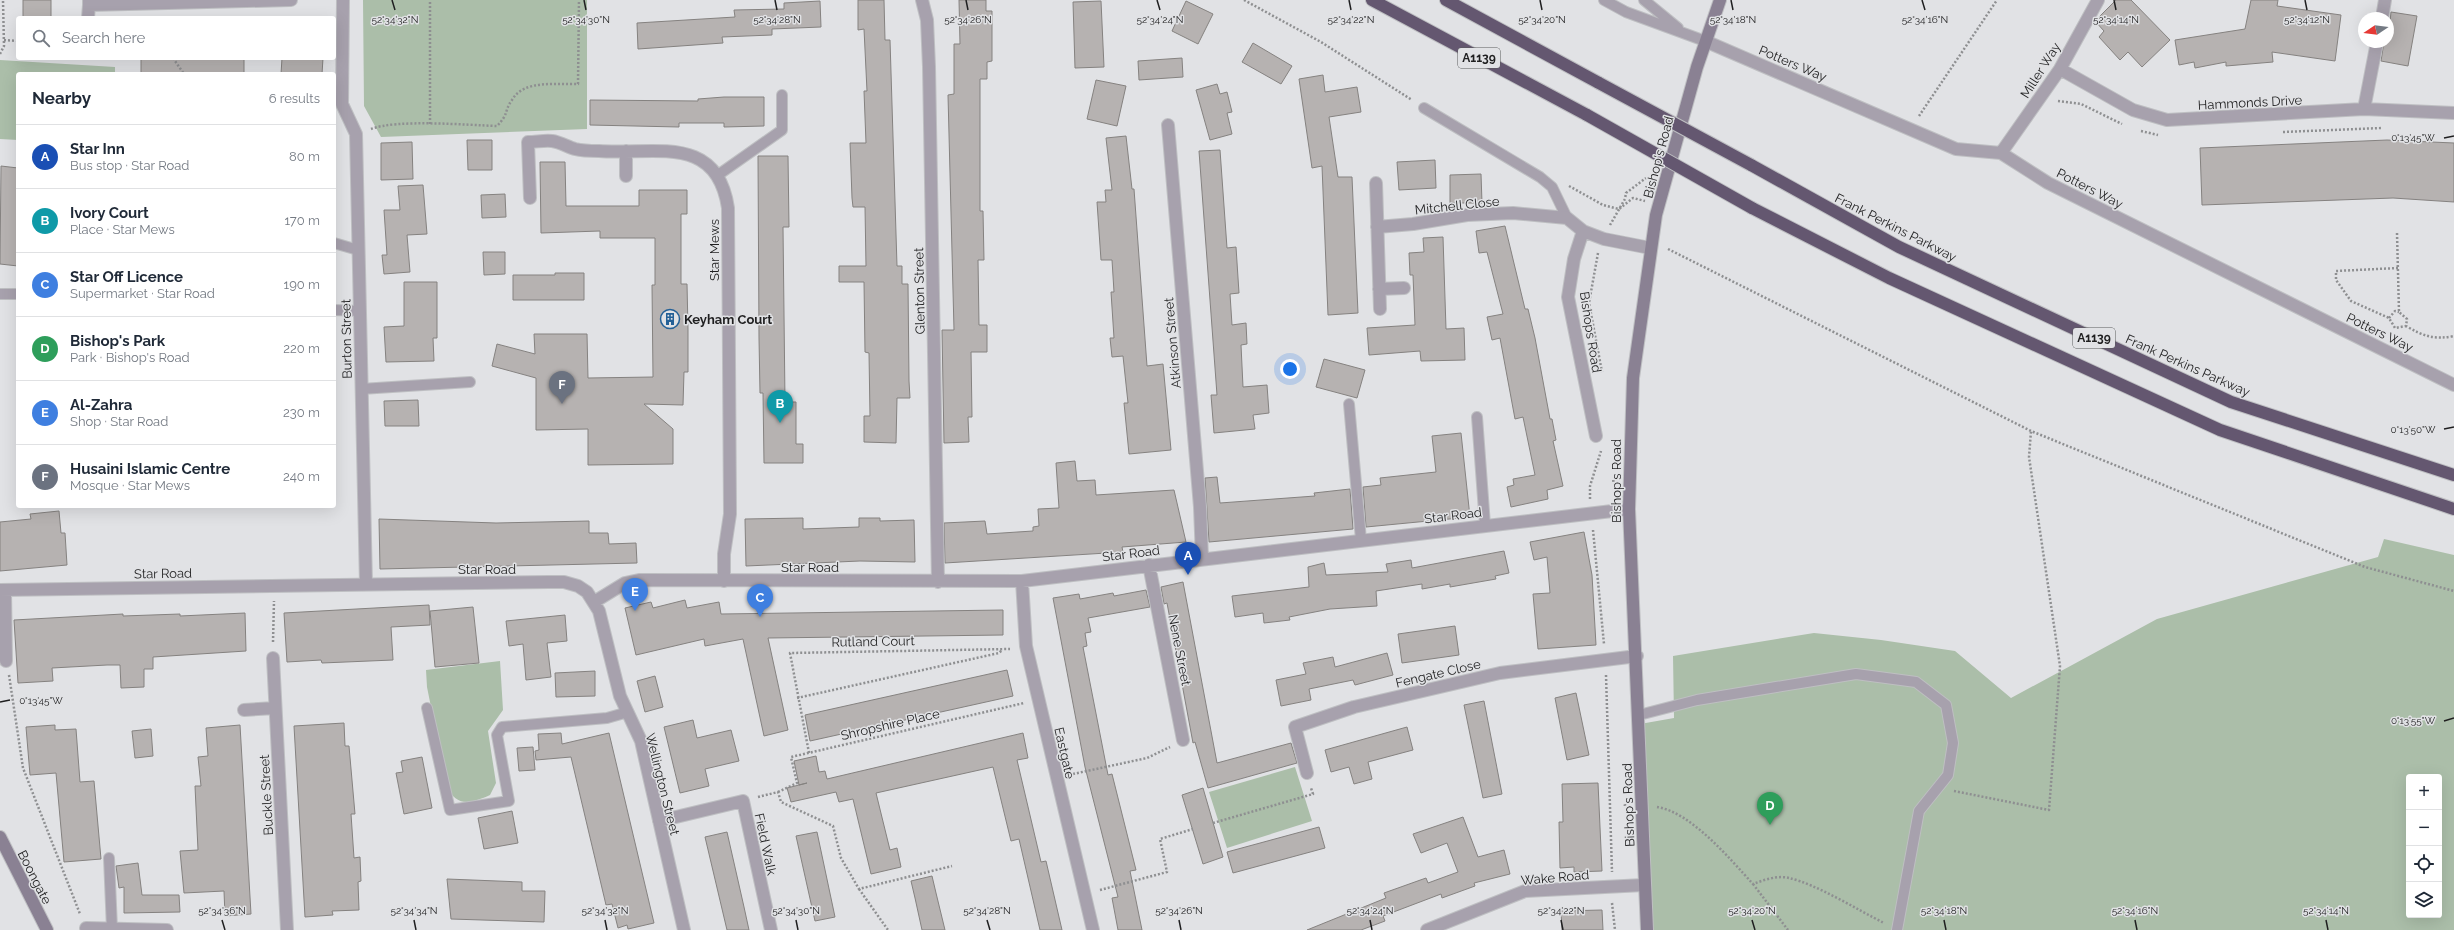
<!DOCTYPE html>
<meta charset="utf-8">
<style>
:root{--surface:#fff;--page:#f6f6f7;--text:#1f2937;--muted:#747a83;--line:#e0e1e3;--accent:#db2777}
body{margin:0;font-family:Raleway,sans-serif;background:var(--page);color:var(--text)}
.controls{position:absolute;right:12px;bottom:12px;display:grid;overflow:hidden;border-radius:4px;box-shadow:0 4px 16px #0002}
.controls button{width:36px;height:36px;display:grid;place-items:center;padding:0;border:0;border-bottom:1px solid var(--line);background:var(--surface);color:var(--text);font:20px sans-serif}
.compass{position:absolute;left:2358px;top:12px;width:36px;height:36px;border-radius:50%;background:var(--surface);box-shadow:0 4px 16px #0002;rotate:257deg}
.you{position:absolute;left:1290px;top:369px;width:14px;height:14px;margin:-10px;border:3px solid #fff;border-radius:50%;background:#1a73e8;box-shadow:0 0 0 6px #1a73e833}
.badge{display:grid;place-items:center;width:26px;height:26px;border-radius:50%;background:var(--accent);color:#fff;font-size:13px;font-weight:700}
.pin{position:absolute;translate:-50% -33px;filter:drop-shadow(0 1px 2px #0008)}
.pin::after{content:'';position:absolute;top:21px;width:14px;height:12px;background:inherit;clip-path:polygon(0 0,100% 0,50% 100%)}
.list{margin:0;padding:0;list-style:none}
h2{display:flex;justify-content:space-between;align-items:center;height:52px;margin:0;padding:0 16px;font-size:17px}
h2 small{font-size:13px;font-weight:400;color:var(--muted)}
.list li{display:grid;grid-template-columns:26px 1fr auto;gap:12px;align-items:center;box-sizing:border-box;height:64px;padding:0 16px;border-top:1px solid var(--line)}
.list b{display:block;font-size:15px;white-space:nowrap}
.list p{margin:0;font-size:13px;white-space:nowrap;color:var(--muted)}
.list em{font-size:13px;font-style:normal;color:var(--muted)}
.icon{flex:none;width:22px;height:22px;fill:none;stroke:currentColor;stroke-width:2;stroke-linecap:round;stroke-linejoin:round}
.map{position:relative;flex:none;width:2454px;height:930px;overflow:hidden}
.search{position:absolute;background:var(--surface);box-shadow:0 4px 16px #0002;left:16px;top:16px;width:320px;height:44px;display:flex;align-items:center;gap:10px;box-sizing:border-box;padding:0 14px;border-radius:4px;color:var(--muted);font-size:15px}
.panel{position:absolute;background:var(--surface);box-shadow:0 4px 16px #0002;left:16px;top:72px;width:320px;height:436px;border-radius:4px}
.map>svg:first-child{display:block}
.green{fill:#abbea9;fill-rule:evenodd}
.building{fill:#b6b2b1;stroke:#858280}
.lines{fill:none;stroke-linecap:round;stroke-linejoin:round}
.lane-casing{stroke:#bebfc2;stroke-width:12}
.street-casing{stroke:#bebfc2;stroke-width:14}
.secondary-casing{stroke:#bebfc2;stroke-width:14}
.highway-casing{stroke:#bebfc2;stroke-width:14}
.path{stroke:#8e8f91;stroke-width:2.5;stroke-dasharray:2 2;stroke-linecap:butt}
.lane{stroke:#a7a1ad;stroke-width:10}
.street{stroke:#a7a1ad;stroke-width:12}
.secondary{stroke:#8a8193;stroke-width:12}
.highway{stroke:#645770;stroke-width:12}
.highway-bridge-casing{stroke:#bebfc2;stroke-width:14;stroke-linecap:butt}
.highway-bridge{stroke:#645770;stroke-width:12}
.ticks{fill:none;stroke:#1f1f20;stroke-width:1.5}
.labels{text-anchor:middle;stroke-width:3;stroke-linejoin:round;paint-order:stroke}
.shield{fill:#e1e2e5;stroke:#595a5b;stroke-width:1}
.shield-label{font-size:12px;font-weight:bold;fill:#1f1f20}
.street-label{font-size:13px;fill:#1f1f20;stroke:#e1e2e5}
.poi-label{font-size:13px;font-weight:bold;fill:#1f1f20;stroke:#e1e2e5;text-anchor:start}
.ticks-label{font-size:10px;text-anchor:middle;fill:#1f1f20;stroke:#e1e2e5;stroke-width:3;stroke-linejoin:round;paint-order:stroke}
</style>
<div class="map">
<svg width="2454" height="930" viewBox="0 0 2454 930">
<rect width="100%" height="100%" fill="#e1e2e5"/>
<!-- green -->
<path class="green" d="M363,0H587V129L381,137L364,106Z
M0,60L115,67V74H18V140L0,139Z
M2384,539L2454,555V930H1650L1640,724L1674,718L1673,656L1814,633L1881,640L1955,651L2011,698L2157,619L2378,557ZM2409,777H2439V915H2409Z
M500,661L503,710L488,731L496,783L490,795C472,803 457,808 447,787L427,687L426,670Z
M1295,767L1312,821L1227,848L1209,792Z"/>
<!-- building -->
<path class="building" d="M23,0H51V18H23Z
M858,0H884L885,40H890L897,266H902V284H908L909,381L910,398H897L896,443L864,442V416H870L869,353L865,352L864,282H839V266H866L865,207H853L852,198L850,143H866L864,91H867L864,29L858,30Z
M959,0H986V11H992V61L987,62V79H980V211H983L984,260H978L979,325H987V352H971L972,417H968L969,442L944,443L942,330H954L948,95L954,94V44H960Z
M2116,0H2131L2170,40L2142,67L2128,52L2120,60L2099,37L2104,31L2095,21Z
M2251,0H2278L2277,6L2341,15L2335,61L2272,52L2273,62L2226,66V62L2195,68L2194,62L2179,65L2175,40L2245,29Z
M820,1L821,27L772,29V35L722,37L723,43L638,49L637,23L735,17L734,10L784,9V3Z
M1101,1L1104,67L1075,68L1073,2Z
M1186,1L1213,14L1198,44L1172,31Z
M2391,12L2417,16L2408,66L2381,61L2384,42H2388Z
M1253,43L1292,66L1281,84L1242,62Z
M141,58H244V74H141Z
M282,58H323L322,74H281Z
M1182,58L1183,77L1139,80L1138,61Z
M1323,75L1325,92L1357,87L1361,112L1329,117L1338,177H1352L1358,313L1328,315L1322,166L1312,168L1299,79Z
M1096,80L1126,86L1117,126L1087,119Z
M1217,84L1220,94L1227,92L1232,112L1227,113L1232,134L1210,140L1196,90Z
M724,97H764V126L724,127V123H679V127L590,125V100L698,101V99Z
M1126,136L1132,189H1134L1147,366L1163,364L1171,450L1129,454L1124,403H1128L1123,356L1112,357L1110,338H1114L1111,292H1114L1112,260H1101L1097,202H1106L1105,190H1112L1106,138Z
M467,140H492V170H468Z
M2387,140L2454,143V202L2393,198L2202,205L2200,148Z
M412,142L413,179L381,180V143Z
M1220,150L1227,248L1236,247L1239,293L1230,294L1232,325L1246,323L1247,344L1241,345L1243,387L1267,385L1269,413L1253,415L1255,429L1214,433L1211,395H1217L1199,151Z
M758,156H788L789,227H783L785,402H796V444H803V463H764L763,393H760L759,338Z
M1435,160L1436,188L1399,190L1397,162Z
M540,162H565L566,206H639V190H687V214H681V284H687L688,329V372H684L683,405L644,404L673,429V464L588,465V429L536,430V378L492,366L497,344L535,354L534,334H587L588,378L653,377L652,285H655V238H600V231L541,233Z
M1,166L18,168V266L0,264Z
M1481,174L1482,203H1450V175Z
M423,185L427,234L407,235L410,272L384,274L382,255H387L384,210H400L398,186Z
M505,194L506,217L482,218L481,195Z
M1505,226L1525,309H1528L1535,338L1550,419H1552L1556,440L1553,441L1563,486L1547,490L1548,499L1511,507L1507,487L1514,485L1513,479L1535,475L1523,417L1515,419L1500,338L1492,340L1487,317L1503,314L1487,252L1479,253L1476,231Z
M1443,237L1446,329L1464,328L1465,360L1421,361L1420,351L1369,355L1367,328L1415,325L1413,275H1410L1409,253L1424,252L1423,238Z
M483,252H505V274L484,275Z
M555,273H584V300H513V275H555Z
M404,282H437V338H433L434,361L386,362L384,327L404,326Z
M1324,359L1365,370L1357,398L1316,387Z
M418,400L419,426H385L384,401Z
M1461,433L1470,517L1366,527L1363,487L1381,485L1380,478L1436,472L1432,436Z
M1075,461L1077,481L1095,480L1096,495L1174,490L1186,542L1122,547L1123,552L945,563L944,523L985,521L987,534L1033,531V527L1039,526L1038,509L1059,508L1056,463Z
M1217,477L1220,503L1315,496L1314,493L1350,489L1353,529L1209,542L1205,478Z
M59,511L61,533H65L67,565L0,571V522L31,519L30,514Z
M803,518V529L859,527V518H880V521L914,520L915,562L860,561L746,566L745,519Z
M379,519L496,523L589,521V533H608L609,544L636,543L637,563L380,569Z
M1584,532L1592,575L1596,645L1538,649L1533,594L1550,593L1547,557L1534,560L1530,542Z
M1504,551L1509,573L1495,576L1496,579L1450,587V584L1422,589V584L1376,591L1377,606L1330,609L1289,617L1290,620L1264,623L1263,613L1235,617L1232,596L1309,587L1308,567L1324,563L1326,575L1388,572L1386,564L1411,560L1412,568Z
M1183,582L1217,763L1291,743L1297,763L1208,788L1195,742L1193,743L1167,603L1164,604L1161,587Z
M1146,590L1150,607L1088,618L1091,632L1085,633L1087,646L1083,647L1108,775L1112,774L1136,870L1130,871L1142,930H1118L1112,898L1118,897L1085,767L1053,598L1079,594L1080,599L1113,593L1114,596Z
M685,600L687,608L719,602L721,614L1003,610V635L768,638L788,730L764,736L743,639L705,646L704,639L636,655L625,608L651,602L653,608Z
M429,605L430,625L391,627L393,660L322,663L321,660L287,662L284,613Z
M473,607L479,663L435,667L430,611Z
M245,613L246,651L153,657V669H144V687L121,688L120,665H107L52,668L53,681L18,683L14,620L123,614V616L180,614V616Z
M565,615L567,641L547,643L551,677L526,680L523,644L509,646L506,621Z
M1455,626L1459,655L1402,663L1398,634Z
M1387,653L1393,675L1355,685L1353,680L1309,689L1311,700L1281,706L1276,680L1306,674L1303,663L1333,657L1335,667Z
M1007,670L1013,696L810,741L805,715Z
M595,671V696L556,697L555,673Z
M655,676L663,707L645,712L637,681Z
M1576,693L1589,755L1567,760L1555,698Z
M1484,701L1502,794L1483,798L1464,705Z
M693,720L697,738L731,730L739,761L705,769L709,786L680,793L664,727Z
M344,723L345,746H349L355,814H351L354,858L360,857L361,881L358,882L359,910L332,911L333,915L305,917L294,726Z
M55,725V730L76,729L80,782L94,781L101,859L64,862L56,773L30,775L26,727Z
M240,725L251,914L225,916L224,891L184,893L180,851L198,850L195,786H201L198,757L208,756L206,728Z
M1407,727L1413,750L1368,762L1372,779L1354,784L1349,767L1331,772L1325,750Z
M151,729L153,756L135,758L132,731Z
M561,733L562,744L609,733L654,923L628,929L627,925L618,928L612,904L606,905L571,757L536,760L535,751L539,750L538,734Z
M1023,733L1028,758L1017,760L1041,862L1046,861L1062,930H1040L1019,839L1011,841L993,767L876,793L890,850L897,848L901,867L871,874L853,799L839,802L836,792L791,802L787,788L807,783L799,785L794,761L816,756L819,772L825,771L827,779Z
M533,747L535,770L519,771L517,748Z
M422,757L432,808L404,814L396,773L403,772L401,761Z
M1598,783L1602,871L1574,872V867L1560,868L1559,822H1563L1562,784Z
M1203,788L1223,857L1203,864L1182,795Z
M512,811L518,843L484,849L478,818Z
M1463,817L1478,857L1504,850L1510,874L1474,883L1475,886L1442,898L1441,894L1383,916L1385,921L1361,930H1307L1386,898L1384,893L1426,878L1428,883L1458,872L1447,843L1421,853L1413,834Z
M1319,827L1325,848L1233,873L1227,852Z
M727,832L744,907L749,930H727L705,837Z
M817,832L835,917L815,921L796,836Z
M138,863L142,895H179L180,912L124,913V887L119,888L116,866Z
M932,876L936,893L945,930H922L915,898L911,881Z
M447,879L522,882V891H545L544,922L451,919Z
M1602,910L1603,930H1562L1561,911Z"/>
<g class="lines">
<!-- lane casing -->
<g class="lane-casing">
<path id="lane" d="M1604,0L1626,12L1705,41
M1644,0L1678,28
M1424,108L1540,177L1552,187L1567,218
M718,175L782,130V95
M334,243L358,250
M0,294H18
M334,310L360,311
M361,389L470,382
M1349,404L1361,540
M1477,417L1485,525
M427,708L450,810L509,801L497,735L502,727L607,718L628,712
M1639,715L1697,700L1856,674L1916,682L1946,705L1953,743L1948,775L1919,811L1897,930
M109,858L112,929"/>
</g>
<!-- street casing -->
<g class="street-casing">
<path id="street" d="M89,0V5L291,0
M343,0L342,104L356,134L366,584
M922,0L927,20L929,67L938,582
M88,18L89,5
M2382,18L2385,0
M1705,41L1956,149L2001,153L2048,183L2454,385
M2060,69L2133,110L2167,120L2364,109L2454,113
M2364,109L2377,42
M1168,125L1200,507L1202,558
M626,151V176
M2001,153L2060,69L2098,0
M1376,183L1380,309
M530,198L528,142C536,142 545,140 552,141C560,142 568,147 575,149C583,151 592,151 599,151C654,155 717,133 728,208L730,514L724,554V581
M1377,227L1413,224L1467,215L1513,213L1567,218L1583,231
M1379,289L1404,288
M1596,436L1568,297L1574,259L1583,231L1604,239L1650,248
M1149,565L1183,740
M1022,581L1026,646L1093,930
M0,590L549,582H564L578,586L587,592L599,611L620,696L641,741L684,930
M5,590L6,661
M594,602L625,583L639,580L1022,581L1629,509
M273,658L287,930
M244,710L275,708
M1307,773L1295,727L1354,707L1500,673L1637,656
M659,821L743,801L771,930
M86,928L167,930
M1427,930L1525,891L1644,885"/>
</g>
<!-- secondary casing -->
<g class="secondary-casing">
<path id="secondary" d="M0,837L47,930
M1647,930L1629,509L1633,378L1656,215L1697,67L1720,0"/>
</g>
<!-- highway casing -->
<g class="highway-casing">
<path id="highway" d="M1372,0L1587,115
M1446,0L1599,83
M1751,165L1899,247L2231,402L2454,475
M1752,208L1889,278L2220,430L2454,509"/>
</g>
<!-- path -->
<path class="path" d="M1244,0L1321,42L1412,100
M4,40L18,41
M0,54L4,46L3,0
M173,58L184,74
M2058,101L2081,104L2122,124
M1919,116L1997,0
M430,124V0
M371,129C397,119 466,125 497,126C509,114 504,111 512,100C524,79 557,85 578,84L579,0
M2141,131L2158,135
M2283,132L2382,128
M1569,186L1603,205L1619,209L1633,198L1645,201
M1610,225L1625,199L1626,193L1646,178
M2397,233L2399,312L2407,319L2406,326C2423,336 2434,340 2454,336
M1668,249L2031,431L2365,567L2454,591
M1598,253L1589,303L1602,372
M2398,268L2336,271V280L2351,301L2389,318L2395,328L2406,326
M2389,318L2395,311L2399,312
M1590,499V486L1601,451
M1593,530L1604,644
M273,642L274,601
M9,675L23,768L80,914
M1606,675L1612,872
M797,698L999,653L1002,650
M809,753L790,653L1010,649
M1073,774L1147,758L1170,747
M1954,791L2049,810L2060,666L2029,457L2031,431
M778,792L797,783L791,757L1024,703
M758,797L778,792L781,802L833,826L841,858L859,889L952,866
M1657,807C1691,812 1730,859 1753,884C1764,880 1777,875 1789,878C1816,884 1858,910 1884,923
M1213,823L1313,794L1311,788
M1753,884L1788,930
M859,889L888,930
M1100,890L1167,872L1160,839L1193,829
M1612,903L1615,930"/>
<!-- lane -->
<use href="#lane" class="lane"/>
<!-- street -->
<use href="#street" class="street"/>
<!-- secondary -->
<use href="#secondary" class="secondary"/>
<!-- highway -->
<use href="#highway" class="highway"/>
<!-- highway-bridge casing -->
<g class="highway-bridge-casing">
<path id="highway-bridge" d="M1599,83L1751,165
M1587,115L1752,208"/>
</g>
<!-- highway-bridge -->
<use href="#highway-bridge" class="highway-bridge"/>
</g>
<!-- ticks -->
<path class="ticks" d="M392,0L395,10M584,0L586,10M775,0L777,10M966,0L968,10M1157,0L1160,10M1349,0L1351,10M1540,0L1542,10M1731,0L1733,10M1922,0L1925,10M2114,0L2116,10M2305,0L2307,10M2444,138L2454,136M2444,429L2454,427M0,702L10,700M2444,721L2454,718M222,920L225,930M414,920L416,930M605,920L607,930M796,920L798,930M987,920L990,930M1179,920L1181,930M1370,920L1372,930M1561,920L1563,930M1752,920L1755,930M1944,920L1946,930M2135,920L2137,930M2326,920L2328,930"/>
<!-- icons -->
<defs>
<g id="building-ring" transform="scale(1)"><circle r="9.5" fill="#e1e2e5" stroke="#236097" stroke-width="1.5"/><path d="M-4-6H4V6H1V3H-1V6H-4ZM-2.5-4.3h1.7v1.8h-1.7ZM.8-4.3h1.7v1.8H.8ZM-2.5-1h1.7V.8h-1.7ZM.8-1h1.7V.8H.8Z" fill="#236097"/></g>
</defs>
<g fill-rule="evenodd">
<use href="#building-ring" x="670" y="319"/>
</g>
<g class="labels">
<!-- shield labels -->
<g class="shield">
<rect x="1458" y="48" width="42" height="20" rx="3"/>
<rect x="2073" y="328" width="42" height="20" rx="3"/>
</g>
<g class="shield-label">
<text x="1479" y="62">A1139</text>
<text x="2094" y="342">A1139</text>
</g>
<!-- street labels -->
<g class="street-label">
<text transform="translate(1793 63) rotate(23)" y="5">Potters Way</text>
<text transform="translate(2040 70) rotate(-58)" y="5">Miller Way</text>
<text transform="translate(2250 102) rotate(-3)" y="5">Hammonds Drive</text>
<text transform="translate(1658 157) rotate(-75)" y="5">Bishop's Road</text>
<text transform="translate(2090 188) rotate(27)" y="5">Potters Way</text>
<text transform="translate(1457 205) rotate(-6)" y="5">Mitchell Close</text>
<text transform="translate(1896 227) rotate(27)" y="5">Frank Perkins Parkway</text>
<text transform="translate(714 250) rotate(-90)" y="5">Star Mews</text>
<text transform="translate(919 291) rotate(-91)" y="5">Glenton Street</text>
<text transform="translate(1591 332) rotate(81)" y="5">Bishops Road</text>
<text transform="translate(2380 332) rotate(26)" y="5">Potters Way</text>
<text transform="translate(346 339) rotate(-91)" y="5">Burton Street</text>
<text transform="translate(1172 343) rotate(-95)" y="5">Atkinson Street</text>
<text transform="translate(2188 365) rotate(24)" y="5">Frank Perkins Parkway</text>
<text transform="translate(1616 481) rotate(-90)" y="5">Bishop's Road</text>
<text transform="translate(1453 515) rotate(-7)" y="5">Star Road</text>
<text transform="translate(1131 553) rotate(-7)" y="5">Star Road</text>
<text x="810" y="572">Star Road</text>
<text x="487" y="574">Star Road</text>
<text transform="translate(163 573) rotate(-1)" y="5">Star Road</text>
<text transform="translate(873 641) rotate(-1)" y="5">Rutland Court</text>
<text transform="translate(1180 650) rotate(79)" y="5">Nene Street</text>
<text transform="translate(1438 673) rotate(-13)" y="5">Fengate Close</text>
<text transform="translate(890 724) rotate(-13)" y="5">Shropshire Place</text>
<text transform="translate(1065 753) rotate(77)" y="5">Eastgate</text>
<text transform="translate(663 784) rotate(76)" y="5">Wellington Street</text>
<text transform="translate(266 795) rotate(-93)" y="5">Buckle Street</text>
<text transform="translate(1628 805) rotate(-92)" y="5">Bishop's Road</text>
<text transform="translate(766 844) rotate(78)" y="5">Field Walk</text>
<text transform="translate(35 877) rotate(63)" y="5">Boongate</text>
<text transform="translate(1555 877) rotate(-5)" y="5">Wake Road</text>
</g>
<!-- poi labels -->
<g class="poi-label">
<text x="684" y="324">Keyham Court</text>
</g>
</g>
<g class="ticks-label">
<text x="395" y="23">52°34'32"N</text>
<text x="586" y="23">52°34'30"N</text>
<text x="777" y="23">52°34'28"N</text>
<text x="968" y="23">52°34'26"N</text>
<text x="1160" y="23">52°34'24"N</text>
<text x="1351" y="23">52°34'22"N</text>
<text x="1542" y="23">52°34'20"N</text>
<text x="1733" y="23">52°34'18"N</text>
<text x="1925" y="23">52°34'16"N</text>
<text x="2116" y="23">52°34'14"N</text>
<text x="2307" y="23">52°34'12"N</text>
<text x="2413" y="141">0°13'45"W</text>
<text x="2413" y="433">0°13'50"W</text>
<text x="41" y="704">0°13'45"W</text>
<text x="2413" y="724">0°13'55"W</text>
<text x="222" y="914">52°34'36"N</text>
<text x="414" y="914">52°34'34"N</text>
<text x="605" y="914">52°34'32"N</text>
<text x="796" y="914">52°34'30"N</text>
<text x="987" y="914">52°34'28"N</text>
<text x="1179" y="914">52°34'26"N</text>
<text x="1370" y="914">52°34'24"N</text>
<text x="1561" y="914">52°34'22"N</text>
<text x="1752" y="914">52°34'20"N</text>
<text x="1944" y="914">52°34'18"N</text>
<text x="2135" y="914">52°34'16"N</text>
<text x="2326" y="914">52°34'14"N</text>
</g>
</svg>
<div class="controls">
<button>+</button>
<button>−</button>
<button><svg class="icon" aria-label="locate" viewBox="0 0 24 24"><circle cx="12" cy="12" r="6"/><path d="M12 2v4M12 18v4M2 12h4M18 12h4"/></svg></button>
<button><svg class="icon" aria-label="layers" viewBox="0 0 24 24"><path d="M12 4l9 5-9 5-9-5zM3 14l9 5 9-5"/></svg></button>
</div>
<svg class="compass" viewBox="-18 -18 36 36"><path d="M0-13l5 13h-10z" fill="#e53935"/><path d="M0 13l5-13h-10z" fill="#747a83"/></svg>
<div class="you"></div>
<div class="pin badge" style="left:1188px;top:575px;background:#1a4fb4">A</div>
<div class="pin badge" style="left:780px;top:423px;background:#0f9aa8">B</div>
<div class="pin badge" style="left:760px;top:617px;background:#3f7fe0">C</div>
<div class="pin badge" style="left:1770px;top:825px;background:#2e9e5b">D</div>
<div class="pin badge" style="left:635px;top:611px;background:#3f7fe0">E</div>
<div class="pin badge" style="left:562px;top:404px;background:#6b7280">F</div>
<div class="search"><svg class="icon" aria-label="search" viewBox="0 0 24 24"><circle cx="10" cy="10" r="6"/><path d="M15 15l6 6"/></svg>Search here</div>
<section class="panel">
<h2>Nearby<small>6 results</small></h2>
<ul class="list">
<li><span class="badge" style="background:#1a4fb4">A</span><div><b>Star Inn</b><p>Bus stop · Star Road</p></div><em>80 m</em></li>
<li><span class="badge" style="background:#0f9aa8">B</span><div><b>Ivory Court</b><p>Place · Star Mews</p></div><em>170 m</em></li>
<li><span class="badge" style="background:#3f7fe0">C</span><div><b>Star Off Licence</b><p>Supermarket · Star Road</p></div><em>190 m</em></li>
<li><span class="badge" style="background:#2e9e5b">D</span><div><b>Bishop's Park</b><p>Park · Bishop's Road</p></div><em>220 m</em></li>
<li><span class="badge" style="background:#3f7fe0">E</span><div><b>Al-Zahra</b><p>Shop · Star Road</p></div><em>230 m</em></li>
<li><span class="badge" style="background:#6b7280">F</span><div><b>Husaini Islamic Centre</b><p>Mosque · Star Mews</p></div><em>240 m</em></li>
</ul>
</section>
</div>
